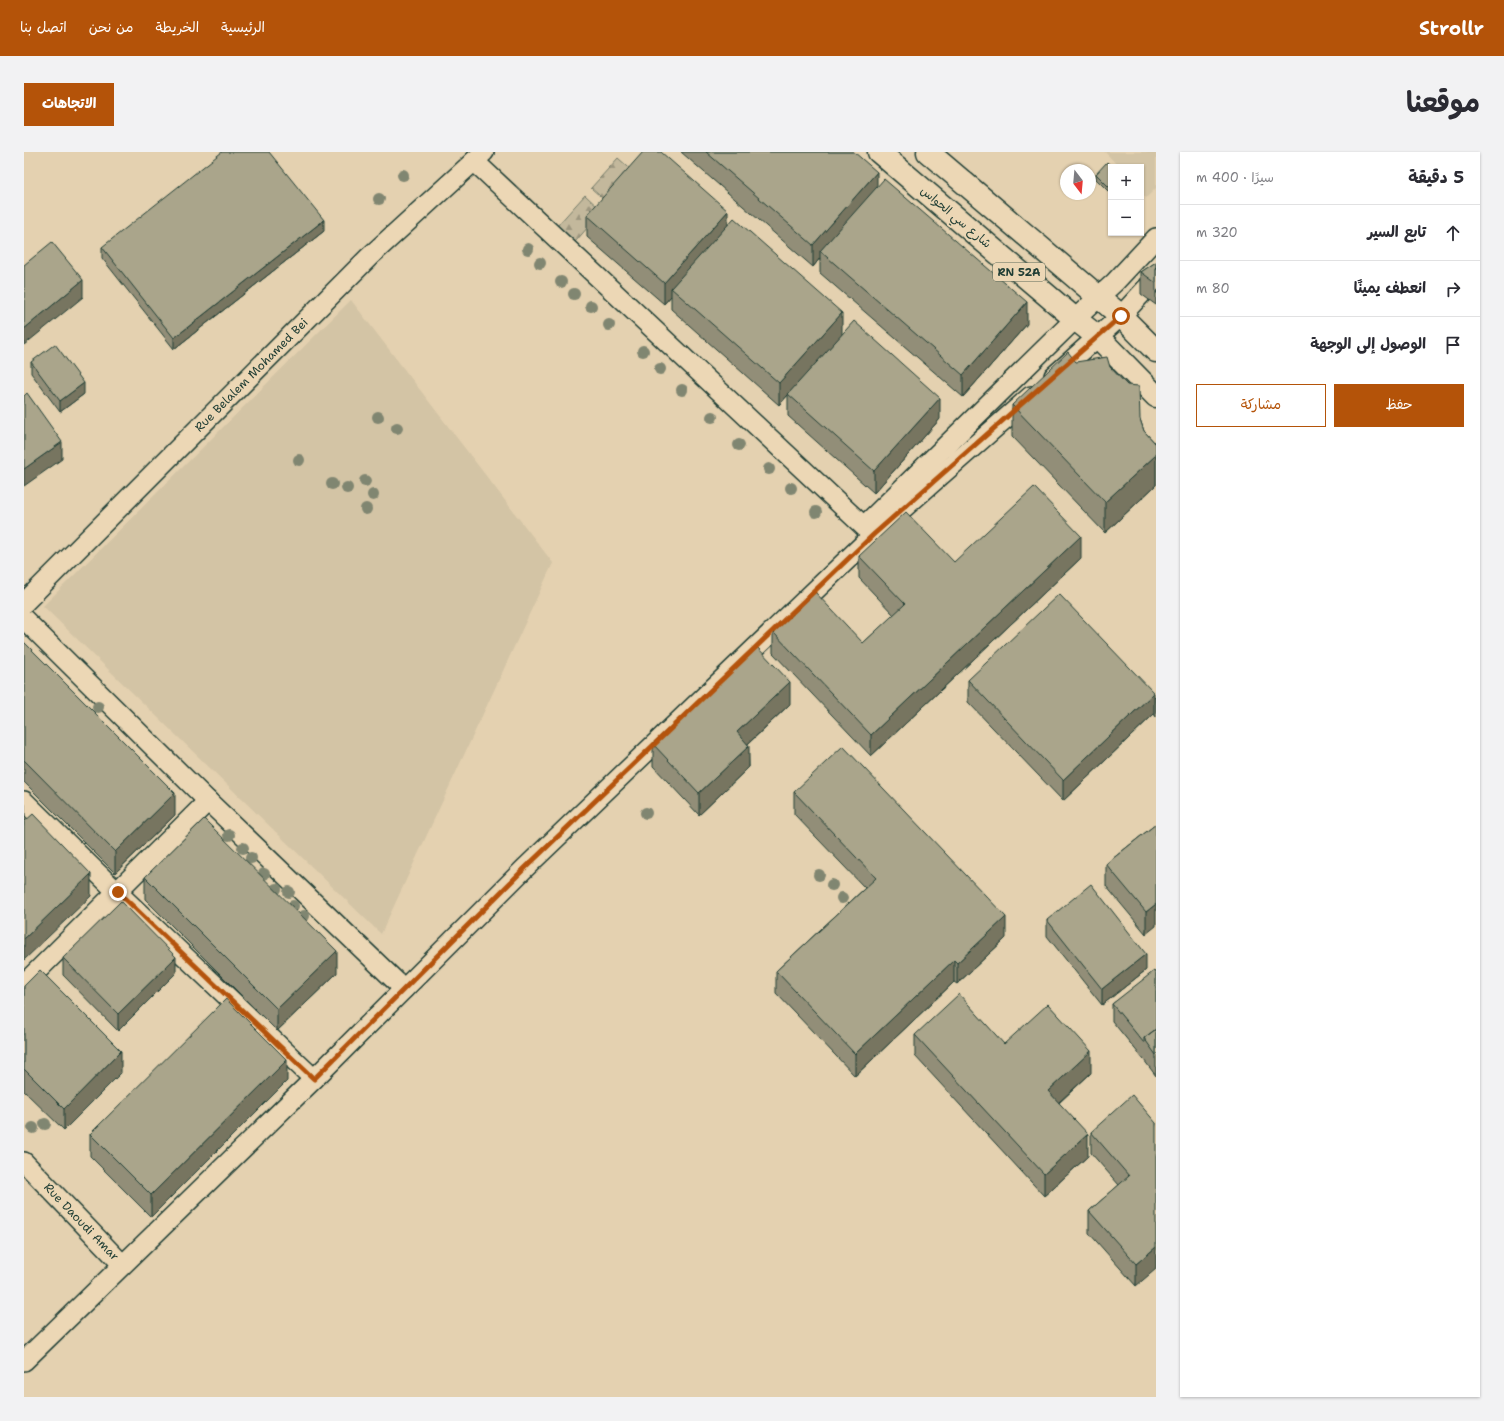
<!DOCTYPE html>
<html lang="ar">
<meta charset="utf-8">
<style>
:root{--surface:#fff;--page:#f2f2f3;--text:#2b2b33;--muted:#7c7c81;--line:#e1e1e2;--accent:#b45309}
body{margin:0;font-family:"Shantell Sans","Playpen Sans Arabic",sans-serif;background:var(--page);color:var(--text);direction:rtl}
.controls{position:absolute;right:12px;top:12px;display:grid;overflow:hidden;border-radius:0px;box-shadow:0 1px 3px #0004}
.controls button{width:36px;height:36px;display:grid;place-items:center;padding:0;border:0;border-bottom:1px solid var(--line);background:var(--surface);color:var(--text);font:20px sans-serif}
.compass{position:absolute;left:1036px;top:12px;width:36px;height:36px;border-radius:50%;background:var(--surface);box-shadow:0 1px 3px #0004;rotate:164deg}
.stop{position:absolute;width:12px;height:12px;margin:-9px;border:3px solid #b45309;border-radius:50%;background:#fff}
.stop.end{background:#b45309;border-color:#fff;box-shadow:0 1px 4px #0008}
.list{margin:0;padding:0;list-style:none}
h2{display:flex;justify-content:space-between;align-items:center;height:52px;margin:0;padding:0 16px;font-size:17px}
h2 small{font-size:13px;font-weight:400;color:var(--muted)}
.list li{display:grid;grid-template-columns:26px 1fr auto;gap:12px;align-items:center;box-sizing:border-box;height:56px;padding:0 16px;border-top:1px solid var(--line)}
.list b{display:block;font-size:15px;white-space:nowrap}
.list em{font-size:13px;font-style:normal;color:var(--muted)}
.actions{display:flex;gap:8px;padding:12px 16px}
.actions a{flex:1;padding:9px 0;border:1px solid var(--accent);border-radius:0px;text-align:center;font-size:14px;color:var(--accent)}
.actions .main{background:var(--accent);color:#fff}
.icon{flex:none;width:22px;height:22px;fill:none;stroke:currentColor;stroke-width:2;stroke-linecap:round;stroke-linejoin:round}
.map{position:relative;flex:none;width:1132px;height:1245px;overflow:hidden;direction:ltr;border-radius:0px}
header{display:flex;align-items:center;gap:24px;box-sizing:border-box;height:56px;padding:0 20px;background:var(--accent);color:#fff}
header strong{font-size:19px}
nav{display:flex;gap:22px;margin-inline-start:auto;font-size:14px}
.intro{display:flex;align-items:center;justify-content:space-between;box-sizing:border-box;height:96px;padding:0 24px}
h1{margin:0;font-size:28px}
.button{padding:10px 18px;border-radius:0px;background:var(--accent);color:#fff;font-size:14px;font-weight:700}
main{display:flex;gap:24px;padding:0 24px}
aside{flex:1;background:var(--surface);border-radius:0px;box-shadow:0 1px 3px #0004}
.map>svg:first-child{display:block}
.built{fill:#d3c4a5}
.forest{fill:url(#forest-firs);stroke:#717a68}
.lines{fill:none;stroke-linecap:round;stroke-linejoin:round}
.street-casing{stroke:#1f3d34;stroke-width:22}
.primary-casing{stroke:#1f3d34;stroke-width:25}
.street{stroke:#ecd7b5;stroke-width:19}
.primary{stroke:#ecd7b5;stroke-width:22}
.tree{fill:#808671}
.wall{fill:#928e78;stroke:#1f3d34}
.shaded-wall{fill:#777461;stroke:#1f3d34}
.building{fill:#aaa58b;stroke:#1f3d34}
.route{stroke:#b45309;stroke-width:5}
.labels{text-anchor:middle;stroke-width:4;stroke-linejoin:round;paint-order:stroke}
.shield{fill:#ecd7b5;stroke:#5c6b5b;stroke-width:1}
.shield-label{font-size:11px;font-weight:bold;fill:#1f3d34}
.street-label{font-size:12px;fill:#1f3d34;stroke:#ecd7b5}
</style>
<header>
<strong>Strollr</strong>
<nav><a>الرئيسية</a><a>الخريطة</a><a>من نحن</a><a>اتصل بنا</a></nav>
</header>
<div class="intro"><h1>موقعنا</h1><a class="button">الاتجاهات</a></div>
<main>
<aside>
<h2>5 دقيقة<small>سيرًا · 400 m</small></h2>
<ul class="list">
<li><svg class="icon" aria-label="ahead" viewBox="0 0 24 24"><path d="M12 20V5M6 11l6-6 6 6"/></svg><div><b>تابع السير</b></div><em>320 m</em></li>
<li><svg class="icon" aria-label="right" viewBox="0 0 24 24"><path d="M7 20v-9h11M14 6l5 5-5 5"/></svg><div><b>انعطف يمينًا</b></div><em>80 m</em></li>
<li><svg class="icon" aria-label="arrive" viewBox="0 0 24 24"><path d="M6 21V4h12l-3 4 3 4H6"/></svg><div><b>الوصول إلى الوجهة</b></div></li>
</ul>
<div class="actions"><a class="main">حفظ</a><a>مشاركة</a></div>
</aside>
<div class="map">
<svg width="1132" height="1245" viewBox="0 0 1132 1245">
<defs>
<pattern id="forest-firs" width="22" height="20" patternUnits="userSpaceOnUse"><rect width="22" height="20" fill="#c3b89c"/><path d="M5 1l3.5 6h-7zM16 11l3.5 6h-7z" fill="#9e9780"/></pattern>
</defs>
<rect width="100%" height="100%" fill="#e4d1b0"/>
<filter id="ink" filterUnits="userSpaceOnUse"><feTurbulence type="fractalNoise" baseFrequency=".025" numOctaves="2"/><feDisplacementMap in="SourceGraphic" scale="8" xChannelSelector="R" yChannelSelector="G"/><feConvolveMatrix kernelMatrix="1 2 1 2 8 2 1 2 1" color-interpolation-filters="sRGB"/></filter>
<g filter="url(#ink)">
<!-- built -->
<path class="built" d="M1081,0H1132V36L1122,46L1117,40V15H1095Z
M327,148L529,411L357,782L19,454Z"/>
<!-- forest -->
<path class="forest" d="M594,6L612,22L585,52L567,36Z
M561,43L578,59L551,90L533,74Z"/>
<g class="lines">
<!-- street casing -->
<g class="street-casing">
<g id="street">
<path d="M450,9L849,383"/>
<path d="M1030,224L1097,164L1132,126"/>
<path d="M840,374L1051,167L1091,130L1132,86"/>
<path id="s1" d="M0,451L345,105L460,0"/>
<path d="M0,467L184,649L380,837"/>
<path d="M0,649L93,740L290,927"/>
<path d="M0,832L184,649"/>
<path id="s2" d="M0,1010L98,1112"/>
<path d="M0,1209L290,927L500,717L849,383L1007,244"/>
</g>
</g>
<!-- primary casing -->
<g class="primary-casing">
<path id="primary" d="M855,0L1051,167L1074,185L1132,244
M904,0L1097,164L1132,199"/>
</g>
<!-- street -->
<use href="#street" class="street"/>
<!-- primary -->
<use href="#primary" class="primary"/>
</g>
<!-- trees -->
<g class="tree">
<circle cx="379" cy="23" r="6"/>
<circle cx="355" cy="47" r="6"/>
<circle cx="504" cy="97" r="6"/>
<circle cx="516" cy="111" r="6"/>
<circle cx="537" cy="130" r="6"/>
<circle cx="550" cy="142" r="6"/>
<circle cx="567" cy="154" r="6"/>
<circle cx="585" cy="173" r="6"/>
<circle cx="619" cy="199" r="6"/>
<circle cx="636" cy="217" r="6"/>
<circle cx="658" cy="238" r="6"/>
<circle cx="354" cy="265" r="6"/>
<circle cx="688" cy="265" r="6"/>
<circle cx="373" cy="276" r="6"/>
<circle cx="715" cy="293" r="6"/>
<circle cx="275" cy="308" r="6"/>
<circle cx="745" cy="317" r="6"/>
<circle cx="341" cy="329" r="6"/>
<circle cx="308" cy="332" r="6"/>
<circle cx="323" cy="336" r="6"/>
<circle cx="767" cy="336" r="6"/>
<circle cx="349" cy="343" r="6"/>
<circle cx="342" cy="357" r="6"/>
<circle cx="792" cy="360" r="6"/>
<circle cx="74" cy="555" r="6"/>
<circle cx="622" cy="661" r="6"/>
<circle cx="205" cy="683" r="6"/>
<circle cx="219" cy="696" r="6"/>
<circle cx="227" cy="706" r="6"/>
<circle cx="240" cy="722" r="6"/>
<circle cx="795" cy="723" r="6"/>
<circle cx="808" cy="733" r="6"/>
<circle cx="252" cy="737" r="6"/>
<circle cx="265" cy="740" r="6"/>
<circle cx="818" cy="746" r="6"/>
<circle cx="269" cy="754" r="6"/>
<circle cx="280" cy="764" r="6"/>
<circle cx="21" cy="972" r="6"/>
<circle cx="9" cy="976" r="6"/>
</g>
<!-- wall -->
<path class="wall" d="M657,0H830L853,35L1003,172L939,245L796,121V106L789,115Z
M1087,15V42L1072,27V22Z
M563,63L704,72L818,182L916,267L850,341L764,264V243L755,253L647,157V144L640,152L563,85Z
M300,79L150,197L78,106V95Z
M1132,110V153L1117,142V120Z
M7,210L60,242L36,260L7,221Z
M1086,215L1116,267L1120,279L1132,292V333L1081,381L988,284V253Z
M835,404L930,410L1057,406L847,604L749,501V480L839,491L870,463L835,426Z
M0,490L151,663L91,721L0,630Z
M944,528L1130,546L1132,544V565L1130,562L1039,649L944,550Z
M766,552L724,592L725,615L675,663L629,614V592Z
M770,640L982,786L933,832L930,830L831,924L752,841V819L841,736L770,662Z
M1132,672L1122,782L1082,734V712Z
M121,725L313,821L253,879L121,747Z
M1023,768L1122,818L1078,853L1023,784Z
M39,806L152,821L94,879L39,823Z
M1132,821V924L1120,908L1088,869V852Z
M0,834L97,921L40,978L0,939Z
M891,883L980,892L1067,921L1035,951L1064,1004L1020,1044L891,904Z
M263,929L127,1065L66,1004V982Z
M1132,971L1112,1134L1065,1081V1059L1095,1033L1067,1001V980Z"/>
<!-- shaded-wall -->
<path class="shaded-wall" d="M853,20V42L796,99V106L789,115V93Z
M704,59V81L647,136V144L640,152V131Z
M300,68V79L150,197V186Z
M59,128V145L0,193V177Z
M1003,150V172L939,245V223Z
M818,161V183L755,253V231Z
M60,231V242L36,260V249Z
M916,246V267L850,341V319Z
M38,290V307L0,334V317Z
M1132,303V333L1081,381V350Z
M1057,384V406L847,604V583Z
M766,530V552L713,602V580Z
M1130,541V562L1039,649V628Z
M725,594V615L675,663V641Z
M151,641V663L91,721V700Z
M0,652H1V673L0,674Z
M67,722V744L0,808V787Z
M1132,752V774L1122,782V760Z
M982,765V786L933,832V811Z
M313,799V821L253,879V857Z
M1122,802V818L1078,853V837Z
M152,805V821L94,879V862Z
M930,808V830L831,924V902Z
M97,899V921L40,978V957Z
M1067,899V921L1024,960V939Z
M263,908V929L127,1065V1043Z
M1064,982V1004L1020,1044V1022Z
M1132,1095V1117L1112,1134V1112Z"/>
<!-- building -->
<path class="building" d="M198,0H245L300,68L150,186L78,95Z
M619,0H637L704,59L640,131L563,63Z
M682,0H830L853,20L789,93Z
M1083,10L1088,15H1087V37L1072,22Z
M860,27L1003,150L939,223L796,99Z
M710,66L818,161L755,231L647,136Z
M28,90L59,128L0,177V113Z
M1132,110V131L1117,120Z
M830,169L916,246L850,319L764,242Z
M31,192L60,231L36,249L7,210Z
M1044,200L1052,210L1083,205L1086,215L1103,233L1115,234L1116,267L1120,279L1132,292V303L1081,350L988,253Z
M3,241L38,290L0,317V244Z
M1010,335L1057,384L847,583L749,480L791,440L839,491L881,452L835,404L882,360L930,410Z
M1035,442L1130,541L1039,628L944,528Z
M0,490L151,641L91,700L0,608Z
M733,495L766,530L713,580L725,594L675,641L629,592Z
M819,594L982,765L933,811L930,808L831,902L752,819L852,726L770,640Z
M9,662L67,722L0,787V670Z
M180,667L313,799L253,857L121,725Z
M1132,672V752L1122,760L1082,712Z
M1067,732L1122,802L1078,837L1023,768Z
M97,749L152,805L94,862L39,806Z
M16,818L97,899L40,957L0,917V834Z
M1130,819L1132,821V877L1120,886V891L1088,852Z
M935,842L980,892L1024,852L1067,899L1024,939L1064,982L1020,1022L891,883Z
M202,847L263,908L127,1043L66,982Z
M1132,877V903L1120,886Z
M1108,943L1132,971V1095L1112,1112L1065,1059L1105,1024L1067,980Z"/>
</g>
<g class="lines" filter="url(#ink)">
<!-- route -->
<path class="route" d="M94,740L290,927L500,717L849,383L1097,164"/>
</g>
<g class="labels">
<!-- shield labels -->
<rect class="shield" x="969" y="111" width="52" height="18" rx="3"/>
<g class="shield-label">
<text x="995" y="124">RN 52A</text>
</g>
<!-- street labels -->
<g class="street-label">
<text transform="translate(932 65) rotate(40)" y="4">شارع سي الحواس</text>
<text dy="4" stroke="none"><textPath href="#s1" startOffset="322">Rue Belalem Mohamed Bei</textPath></text>
<text dy="4" stroke="none"><textPath href="#s2" startOffset="83">Rue Daoudi Amar</textPath></text>
</g>
</g>
</svg>
<div class="controls">
<button>+</button>
<button>−</button>
</div>
<svg class="compass" viewBox="-18 -18 36 36"><path d="M0-13l5 13h-10z" fill="#e53935"/><path d="M0 13l5-13h-10z" fill="#7c7c81"/></svg>
<div class="stop" style="left:1097px;top:164px"></div>
<div class="stop end" style="left:94px;top:740px"></div>
</div>
</main>
